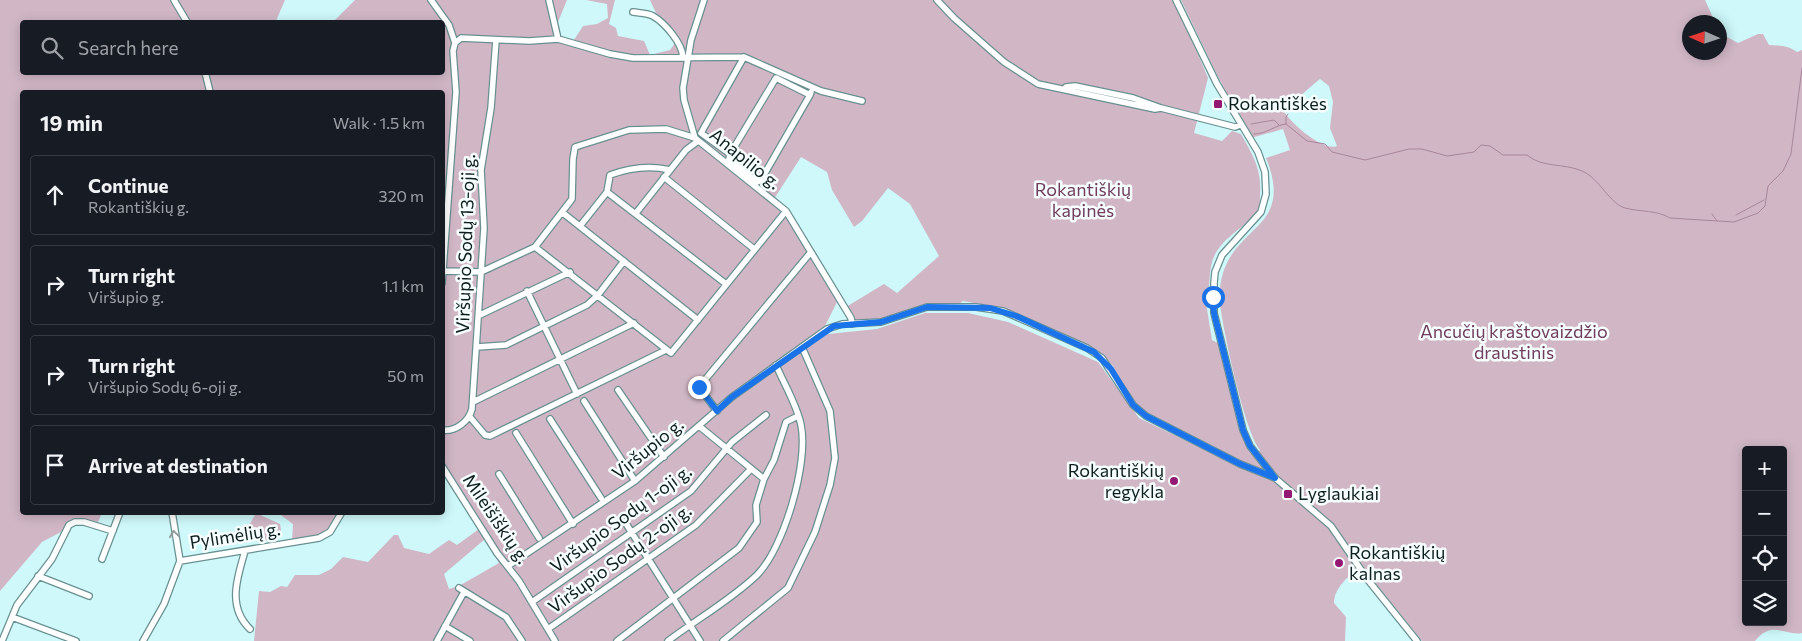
<!DOCTYPE html>
<meta charset="utf-8">
<style>
:root{--surface:#171b24;--page:#20242c;--text:#f1f3f6;--muted:#9ea1a6;--line:#363941}
body{margin:0;font-family:Commissioner,sans-serif;background:var(--page);color:var(--text)}
.controls{position:absolute;right:15px;bottom:15px;display:grid;overflow:hidden;border-radius:5px;box-shadow:0 2px 12px #0003}
.controls button{width:45px;height:45px;display:grid;place-items:center;padding:0;border:0;border-bottom:1px solid var(--line);background:var(--surface);color:var(--text);font:25px sans-serif}
.compass{position:absolute;left:1682px;top:15px;width:45px;height:45px;border-radius:50%;background:var(--surface);box-shadow:0 2px 12px #0003;rotate:273deg}
.stop{position:absolute;width:15px;height:15px;margin:-11px;border:4px solid #1a73e8;border-radius:50%;background:#fff}
.stop.end{background:#1a73e8;border-color:#fff;box-shadow:0 1px 5px #0008}
.list{margin:0;padding:0;list-style:none}
h2{display:flex;justify-content:space-between;align-items:center;height:65px;margin:0;padding:0 20px;font-size:21px}
h2 small{font-size:16px;font-weight:400;color:var(--muted)}
.list li{display:grid;grid-template-columns:32px 1fr auto;gap:15px;align-items:center;box-sizing:border-box;height:80px;margin:0 10px 10px;padding:0 10px;border:1px solid var(--line);border-radius:5px}
.list b{display:block;font-size:19px;white-space:nowrap}
.list p{margin:0;font-size:16px;white-space:nowrap;color:var(--muted)}
.list em{font-size:16px;font-style:normal;color:var(--muted)}
.icon{flex:none;width:28px;height:28px;fill:none;stroke:currentColor;stroke-width:2;stroke-linecap:round;stroke-linejoin:round}
.map{position:relative;flex:none;width:1802px;height:641px;overflow:hidden}
.search{position:absolute;background:var(--surface);box-shadow:0 2px 12px #0003;left:20px;top:20px;width:425px;height:55px;display:flex;align-items:center;gap:12px;box-sizing:border-box;padding:0 18px;border-radius:5px;color:var(--muted);font-size:19px}
.panel{position:absolute;background:var(--surface);box-shadow:0 2px 12px #0003;left:20px;top:90px;width:425px;height:425px;border-radius:5px}
.map>svg:first-child{display:block}
.green{fill:#d1b7c6;fill-rule:evenodd}
.lines{fill:none;stroke-linecap:round;stroke-linejoin:round}
.stream{stroke:#a9859c;stroke-width:1}
.minor-casing{stroke:#699091;stroke-width:8}
.minor{stroke:#fff;stroke-width:5.5}
.oneway{stroke:#939a9a}
.route{stroke:#1a73e8;stroke-width:6}
.poi-dot{fill:#931874;stroke:#f6fefe;stroke-width:2}
.labels{text-anchor:middle;stroke-width:5;stroke-linejoin:round;paint-order:stroke}
.poi-label{font-size:18px;fill:#0e1e1e;stroke:#f6fefe;text-anchor:start}
.street-label{font-size:18px;fill:#0e1e1e;stroke:#f6fefe}
.park-label{font-size:18px;fill:#6f3d5e;stroke:#f6fefe}
</style>
<div class="map">
<svg width="1802" height="641" viewBox="0 0 1802 641">
<rect width="100%" height="100%" fill="#cef8fa"/>
<!-- green -->
<path class="green" d="M0,0H285L276,21L278,22H22V72H442V22H333L355,0H567L551,39L570,46L583,26L597,24L608,18L607,4L586,0H615L609,24L616,28L618,36L644,41L650,55L670,50L678,39L656,13L650,0H1172L1180,11L1208,78L1194,133L1222,141L1232,131L1241,134C1253,155 1262,170 1260,195C1260,201 1260,208 1256,213C1245,227 1227,235 1217,251C1208,264 1210,284 1208,300L1206,303L1212,340L1218,343L1241,432L1255,456L1260,450C1245,432 1225,338 1221,311C1219,299 1219,285 1223,273C1238,224 1294,227 1266,158L1290,150L1283,129L1251,138L1217,75L1181,0H1705L1715,22H1690V52H1720V33L1738,43L1758,34H1763L1769,45C1781,46 1786,45 1797,52L1802,50V633C1786,637 1773,619 1755,641H1422L1371,578L1348,544L1361,567C1349,575 1334,588 1334,603L1346,617L1345,641H254L259,591L270,592L281,586L287,587L295,575H319L331,569L343,557L368,562L394,535H398L404,548L429,554L449,540L457,545L479,529L443,471L442,92H22V512L102,513L98,522L86,519H71L61,532L42,542L0,591ZM1320,79L1329,86L1333,102L1330,128L1337,146C1324,152 1292,124 1285,113V110C1297,100 1307,89 1320,79ZM801,157L827,172L832,190L854,227L862,221L888,188L910,204L939,256L897,293L884,284L846,307L857,321H880L928,304H959L963,301L1001,308L1097,350L1113,366L1132,401L1147,414L1249,465L1238,466L1139,418L1098,362L1008,322L968,313H925L877,329L828,334L825,326L838,300L786,214L774,199ZM1746,450H1783V622H1746ZM485,539L499,563L459,586L449,589L444,574Z
M256,513L280,524L281,530L272,541H266L258,536L250,540L245,538L244,534Z
M278,513H340C324,538 321,536 292,541L293,524Z"/>
<g class="lines">
<!-- stream -->
<path class="stream" d="M1251,124L1274,120L1279,125
M1286,124V117L1288,114
M1254,134C1267,134 1275,125 1286,124L1307,141L1325,144L1332,152L1365,160L1409,149H1422L1447,156L1474,152L1481,145L1490,146L1503,155H1527C1542,168 1564,163 1582,171C1599,178 1610,204 1625,208C1640,212 1657,210 1670,218L1734,222L1758,213L1765,206L1768,186L1783,171L1791,154L1802,68
M1712,214L1717,221
M1736,215L1764,200"/>
<!-- minor casing -->
<g class="minor-casing">
<path id="minor" d="M174,0L187,22
M431,0L449,25L455,43
M549,0L558,39
M704,0L691,40L683,88L684,100L695,138L786,211L851,318L852,324
M937,0L954,18L1004,62L1038,84L1155,109L1161,108L1235,127L1240,125
M1176,0L1217,84L1258,152L1265,172L1266,194L1261,212L1222,255L1215,272L1214,283V313L1243,430L1250,446L1275,478L1331,526L1368,580L1417,641
M633,12C639,13 648,13 653,16C665,23 682,43 683,57
M744,57L701,133L730,154L729,159L757,182L761,180L810,95
M205,72L210,92
M1066,87L1075,86L1133,98L1161,108
M730,154L776,78L810,95L811,92
M664,177L754,249
M607,192L726,284
M563,213L698,320
M636,213L686,150L698,141
M580,226L607,192L610,175C629,168 650,165 670,170
M535,247L671,353L786,211
M444,271L481,272L535,247L572,199L573,159L575,147L629,130L666,129L695,138
M442,283L456,92L453,51L455,43L461,38L529,41L558,39L610,54L633,58L744,57L821,91L862,101
M527,291L577,394
M480,315L570,272
M477,347L506,345L587,305L598,295L624,261
M618,390L664,457
M584,401L635,481
M473,402L634,323
M717,411L699,387L811,252
M470,417L485,435L490,436L666,350
M550,419L601,498
M442,430C456,432 469,421 472,409L484,228L481,170L491,108L496,40
M516,433L573,524
M442,466L497,553L519,581L555,641
M499,474L539,538
M764,479L774,460L786,422L798,416
M172,512L180,561
M625,522L700,641
M245,551C237,578 227,607 250,629
M102,559L120,512
M508,566L635,481L732,397L827,329L842,324L881,322L927,307H976L1003,311L1087,348L1102,358L1133,405L1146,416L1240,464L1275,478
M38,576L89,596
M459,588L506,617L522,641
M532,602L691,491L732,442L766,415
M12,617L76,641
M445,626L470,641
M548,629L696,525L751,469
M2,641L17,605L52,559L69,525L75,522H84L113,531
M143,641L164,604L180,561L319,538L330,532L342,512
M437,641L464,592
M617,641L739,548L757,522L756,505L764,479L699,426
M668,641C697,619 731,600 757,575C784,548 809,462 801,425C797,405 784,384 776,365
M723,641L788,588L815,532L830,485L835,458L830,411L802,347"/>
</g>
<!-- minor -->
<use href="#minor" class="minor"/>
</g>
<!-- one-way arrows -->
<defs><path id="oneway-chevron" d="M-2-3.5L2.5 0L-2 3.5" fill="none" stroke-width="1.6" stroke-linecap="round" stroke-linejoin="round" transform="scale(1.25)"/></defs>
<use class="oneway" href="#oneway-chevron" transform="translate(174 534) rotate(-98)"/>
<g class="lines">
<!-- route -->
<path class="route" d="M699,387L717,411L732,397L834,326L881,322L927,307L990,308L1016,316L1094,352L1111,369L1133,405L1146,416L1240,464L1275,478L1250,446L1243,430L1214,313L1213,297"/>
</g>
<!-- markers -->
<g class="poi-dot">
<rect x="1213" y="99" width="10" height="10" rx="2.5"/>
<circle cx="1174" cy="481" r="5"/>
<rect x="1283" y="489" width="10" height="10" rx="2.5"/>
<circle cx="1339" cy="563" r="5"/>
</g>
<g class="labels">
<!-- poi labels -->
<g class="poi-label">
<text x="1228" y="110">Rokantiškės</text>
<text x="1164" y="477" text-anchor="end">Rokantiškių<tspan x="1164" dy="21">regykla</tspan></text>
<text x="1298" y="500">Lyglaukiai</text>
<text x="1349" y="559">Rokantiškių<tspan x="1349" dy="21">kalnas</tspan></text>
</g>
<!-- street labels -->
<g class="street-label">
<text transform="translate(745 159) rotate(39)" y="6">Anapilio g.</text>
<text transform="translate(466 244) rotate(-88)" y="6">Viršupio Sodų 13-oji g.</text>
<text transform="translate(648 449) rotate(-39)" y="6">Viršupio g.</text>
<text transform="translate(496 519) rotate(56)" y="6">Mileišiškių g.</text>
<text transform="translate(621 519) rotate(-36)" y="6">Viršupio Sodų 1-oji g.</text>
<text transform="translate(235 536) rotate(-9)" y="6">Pylimėlių g.</text>
<text transform="translate(620 559) rotate(-36)" y="6">Viršupio Sodų 2-oji g.</text>
</g>
<!-- park labels -->
<g class="park-label">
<text x="1083" y="196">Rokantiškių<tspan x="1083" dy="21">kapinės</tspan></text>
<text x="1514" y="338">Ancučių kraštovaizdžio<tspan x="1514" dy="21">draustinis</tspan></text>
</g>
</g>
</svg>
<div class="controls">
<button>+</button>
<button>−</button>
<button><svg class="icon" aria-label="locate" viewBox="0 0 24 24"><circle cx="12" cy="12" r="6"/><path d="M12 2v4M12 18v4M2 12h4M18 12h4"/></svg></button>
<button><svg class="icon" aria-label="layers" viewBox="0 0 24 24"><path d="M12 4l9 5-9 5-9-5zM3 14l9 5 9-5"/></svg></button>
</div>
<svg class="compass" viewBox="-18 -18 36 36"><path d="M0-13l5 13h-10z" fill="#e53935"/><path d="M0 13l5-13h-10z" fill="#9ea1a6"/></svg>
<div class="stop" style="left:1213px;top:297px"></div>
<div class="stop end" style="left:699px;top:387px"></div>
<div class="search"><svg class="icon" aria-label="search" viewBox="0 0 24 24"><circle cx="10" cy="10" r="6"/><path d="M15 15l6 6"/></svg>Search here</div>
<section class="panel">
<h2>19 min<small>Walk · 1.5 km</small></h2>
<ul class="list">
<li><svg class="icon" aria-label="ahead" viewBox="0 0 24 24"><path d="M12 20V5M6 11l6-6 6 6"/></svg><div><b>Continue</b><p>Rokantiškių g.</p></div><em>320 m</em></li>
<li><svg class="icon" aria-label="right" viewBox="0 0 24 24"><path d="M7 20v-9h11M14 6l5 5-5 5"/></svg><div><b>Turn right</b><p>Viršupio g.</p></div><em>1.1 km</em></li>
<li><svg class="icon" aria-label="right" viewBox="0 0 24 24"><path d="M7 20v-9h11M14 6l5 5-5 5"/></svg><div><b>Turn right</b><p>Viršupio Sodų 6-oji g.</p></div><em>50 m</em></li>
<li><svg class="icon" aria-label="arrive" viewBox="0 0 24 24"><path d="M6 21V4h12l-3 4 3 4H6"/></svg><div><b>Arrive at destination</b></div></li>
</ul>
</section>
</div>
